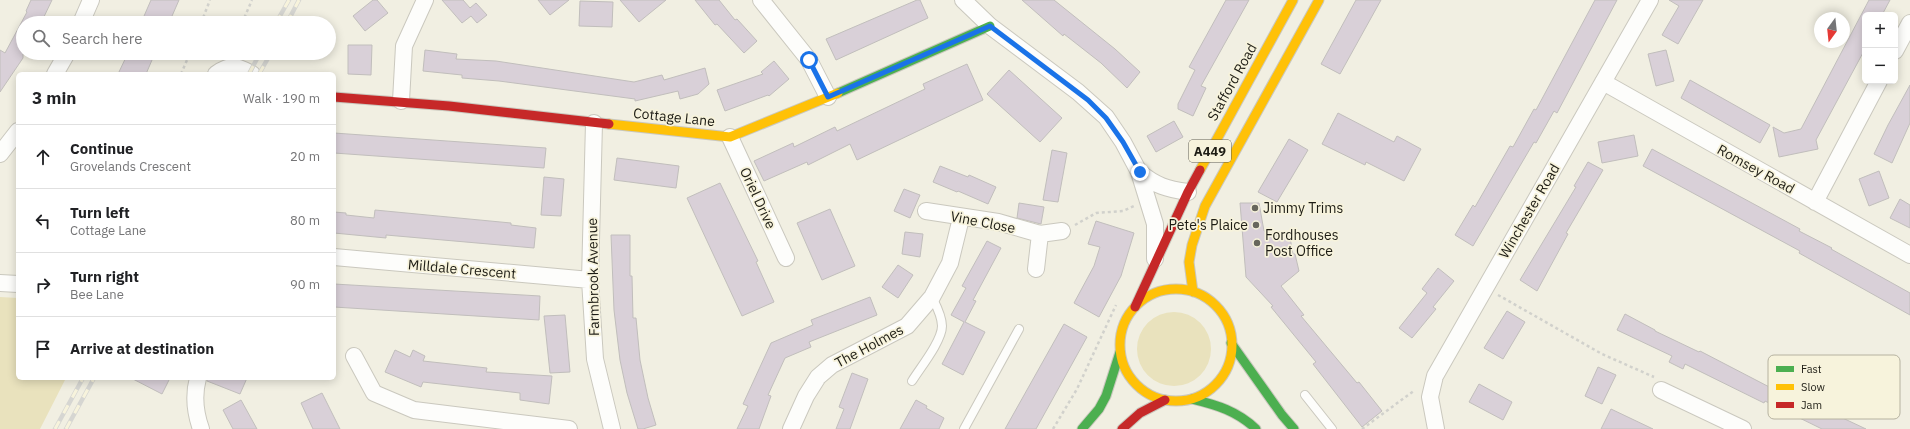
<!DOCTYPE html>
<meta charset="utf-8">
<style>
:root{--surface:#fff;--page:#f2f2f2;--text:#202124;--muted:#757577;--line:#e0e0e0}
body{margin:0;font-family:"IBM Plex Sans",sans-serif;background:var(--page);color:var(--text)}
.controls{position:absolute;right:12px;top:12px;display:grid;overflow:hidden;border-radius:6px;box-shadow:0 2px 10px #0003}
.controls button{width:36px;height:36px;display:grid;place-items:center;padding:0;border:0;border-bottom:1px solid var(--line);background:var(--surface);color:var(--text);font:20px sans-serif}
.compass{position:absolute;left:1814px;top:12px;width:36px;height:36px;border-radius:50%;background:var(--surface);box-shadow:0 2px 10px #0003;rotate:195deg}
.stop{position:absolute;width:12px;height:12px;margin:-9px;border:3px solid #1a73e8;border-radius:50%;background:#fff}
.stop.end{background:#1a73e8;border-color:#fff;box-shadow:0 1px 4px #0008}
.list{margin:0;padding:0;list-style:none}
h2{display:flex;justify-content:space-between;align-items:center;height:52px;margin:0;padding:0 16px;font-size:17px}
h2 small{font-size:13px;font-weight:400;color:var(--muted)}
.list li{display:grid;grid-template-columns:26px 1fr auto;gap:12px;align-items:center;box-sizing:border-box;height:64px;padding:0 16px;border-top:1px solid var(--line)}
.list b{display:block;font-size:15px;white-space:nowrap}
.list p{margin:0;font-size:13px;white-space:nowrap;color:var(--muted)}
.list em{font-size:13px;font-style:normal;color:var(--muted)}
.icon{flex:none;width:22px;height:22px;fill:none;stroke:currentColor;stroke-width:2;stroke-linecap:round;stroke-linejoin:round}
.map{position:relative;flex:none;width:1910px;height:429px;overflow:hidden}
.search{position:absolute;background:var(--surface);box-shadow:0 2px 10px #0003;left:16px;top:16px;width:320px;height:44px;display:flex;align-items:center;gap:10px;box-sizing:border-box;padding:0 14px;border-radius:22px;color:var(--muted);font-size:15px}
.panel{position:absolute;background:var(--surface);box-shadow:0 2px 10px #0003;left:16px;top:72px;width:320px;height:308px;border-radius:6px}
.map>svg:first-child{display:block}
.green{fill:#e9e2bd}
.building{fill:#d9d0d8;stroke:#c1bebc}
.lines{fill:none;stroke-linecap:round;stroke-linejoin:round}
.lane-casing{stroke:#cac8be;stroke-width:10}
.street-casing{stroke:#cac8be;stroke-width:18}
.fast-casing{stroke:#cac8be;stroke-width:11}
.slow-casing{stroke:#cac8be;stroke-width:11}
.jam-casing{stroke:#cac8be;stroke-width:11}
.path{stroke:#d1d1cc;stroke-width:2.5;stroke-dasharray:3 3;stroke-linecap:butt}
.lane{stroke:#fdfdfb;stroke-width:8}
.street{stroke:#fdfdfb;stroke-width:16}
.fast{stroke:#4caf50;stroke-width:9}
.slow{stroke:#ffc107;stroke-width:9}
.jam{stroke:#c62828;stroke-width:9}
.rail-casing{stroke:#d6d6d2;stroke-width:4.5}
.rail{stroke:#f7f3dc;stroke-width:3;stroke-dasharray:9;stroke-linecap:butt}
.route{stroke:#1a73e8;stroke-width:5}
.poi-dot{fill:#67665c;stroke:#f7f3dc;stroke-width:1.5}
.labels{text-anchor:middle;stroke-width:3.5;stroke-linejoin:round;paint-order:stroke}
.shield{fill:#f7f3dc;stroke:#5e5c50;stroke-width:1}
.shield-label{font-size:13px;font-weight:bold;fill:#1d1c14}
.street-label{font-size:14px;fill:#1d1c14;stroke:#f7f3dc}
.poi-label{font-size:14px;fill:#1d1c14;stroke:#f7f3dc;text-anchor:start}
.key{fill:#f7f3dc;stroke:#b6b2a0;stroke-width:1}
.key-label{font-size:11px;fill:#1d1c14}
</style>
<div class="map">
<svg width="1910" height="429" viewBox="0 0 1910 429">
<rect width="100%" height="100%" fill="#f1efe2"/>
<!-- green -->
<path class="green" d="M0,297L18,298V378H66L40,429H0Z
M1137 349a37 37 0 1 1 74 0a37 37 0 1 1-74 0Z"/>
<!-- building -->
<path class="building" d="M31,0H52L41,23H23V58L0,92V50L5,53L27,12L26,11Z
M151,0H179L169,23H141Z
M373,0H377L388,13L365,31L353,16Z
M442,0H463L470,8L476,3L487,15L477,23L471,16L462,23Z
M538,0H569L550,15Z
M620,0H666L639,22Z
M695,0H719L735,20L737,19L757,41L744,53L717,24L715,25Z
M917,0H920L928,18L836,60L826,39Z
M1022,0H1054L1115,49L1140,72L1127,88L1101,63L1064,34L1063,36Z
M1226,0H1249L1201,86L1206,88L1193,116L1178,109V104L1195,70L1189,67Z
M1356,0H1381L1340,74L1321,64Z
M1595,0H1617L1557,113L1554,111L1536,143L1534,142L1473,246L1455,235L1473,205L1475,207L1510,146L1513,147L1534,109L1536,110Z
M1669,0H1703L1678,44L1662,35L1679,6Z
M1869,0H1890L1882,15H1865V49L1816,140L1818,149L1779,157L1773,127L1784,133L1801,129Z
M580,1L613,2L612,27L579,26Z
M348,45H372L371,75L348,74Z
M425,50L457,54L456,59L496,61L634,82L662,75L664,80L705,68L709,84L698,94L680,99L678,91L635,101V99L499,81L462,78V75L423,71Z
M1666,50L1674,81L1656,86L1648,54Z
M128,53H155L146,74H118Z
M774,61L789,79L769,96L768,95L725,111L717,90L763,74L761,72Z
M967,64L983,100L857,160L850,144L808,165L807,162L764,181L754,161L793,143L794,147L835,127L837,131L925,89L923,84Z
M1009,70L1062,118L1040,142L987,94Z
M1690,80L1770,125L1760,143L1681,98Z
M1910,85V123L1892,163L1874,154L1888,125Z
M1338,113L1394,142L1397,136L1421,149L1404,181L1366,162L1365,165L1322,144Z
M1174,121L1183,137L1156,152L1147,136Z
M334,133L546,148L544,168L334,153Z
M1634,135L1638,156L1602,163L1598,142Z
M1289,139L1308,150L1277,202L1258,192Z
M1652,149L1800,229L1799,231L1832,248L1831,249L1910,293V315L1799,253L1800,251L1643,166Z
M1052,150L1067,153L1058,202L1043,200Z
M617,158L679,166L676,188L614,180Z
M1588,162L1603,170L1566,233L1568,234L1537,291L1520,280L1576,187L1574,186Z
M940,166L968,177L969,175L996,187L988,204L958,191L957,192L933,182Z
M1879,171L1889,198L1869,206L1859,179Z
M544,177L564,179L561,216L541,215Z
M720,183L758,261L756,262L774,302L742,316L687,198Z
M904,189L920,195L910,218L894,211Z
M1900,199L1910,205V228L1890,218Z
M1019,203L1044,207L1041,224L1017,218Z
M1240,203H1259L1264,231L1289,232L1293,254H1295L1299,271L1281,286L1304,315L1301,316L1357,383L1359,382L1382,411L1362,427L1313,364L1316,362L1271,307L1273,306L1246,277Z
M830,209L855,266L822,280L797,223Z
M375,210L511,223V225L536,228L534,248L386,235V238L334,233V212L346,213V215L374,218Z
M1096,221L1134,233L1121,276L1099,317L1074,303L1094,266L1100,247L1088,244Z
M905,232L923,234L920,257L902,254Z
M611,235H630V276H632L633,318H636L640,360L648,398L656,425L643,429H638L627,393L620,360L614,310Z
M987,241L1001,248L973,300L976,301L965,322L985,332L963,375L942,364L964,322L951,315L966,288L962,286Z
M898,265L913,275L898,298L882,287Z
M1438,268L1454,281L1433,307L1436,309L1412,338L1399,328L1427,293L1422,289Z
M334,284L540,296L539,320L334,307Z
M870,297L877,315L809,342L811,347L785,358L768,395L771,396L759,429H737L748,406L743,404L771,343L813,325L811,320Z
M1507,311L1525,322L1503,359L1484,348Z
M1625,314L1655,330V331L1699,352L1700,351L1777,391L1779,388L1866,429H1822L1765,401L1764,403L1685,364L1683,369L1669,362L1672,356L1617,330Z
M565,315L570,372L550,373L544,316Z
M1064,324L1087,337L1036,429H1005Z
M395,350L410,357L413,350L425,356L423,361L487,368L486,372L552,376L549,404L520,400V393L423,382L421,387L385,372Z
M1598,367L1616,375L1602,404L1585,396Z
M852,373L868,379L850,429H836L844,409L839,407Z
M131,378H170L162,394Z
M207,378H247L240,394L207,381Z
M1479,384L1512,402L1503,420L1469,402Z
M322,393L340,429H313L301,403Z
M241,400L257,429H233L223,410Z
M916,400L927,406L926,408L944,418L939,429H900Z
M1611,409L1653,429H1601Z"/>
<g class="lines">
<!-- lane casing -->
<g class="lane-casing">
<path id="lane" d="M912,381C920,368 942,341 942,326C942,316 936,305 932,297
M1305,395L1332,429
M964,429L1019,329"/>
</g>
<!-- street casing -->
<g class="street-casing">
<path id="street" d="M761,0L809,60L828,97
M963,0L990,26L1078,92L1106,117L1123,142L1139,172L1155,224V259
M81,23L91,0
M1895,51L1910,23
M55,74L67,53
M216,74C232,63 236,66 252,74
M1603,82L1910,255
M401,101L404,46L425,0
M594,123L590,280L595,359L612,429
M730,137L786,258
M0,154L18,131
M1139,172C1156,186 1167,189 1188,192
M1815,202L1879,81
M926,211L998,222L1040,234L1062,231
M334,257L590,280
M1036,269L1040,234
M0,283L18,284
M354,356L374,393L414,410L569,429
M198,378C193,396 195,412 201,429
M1661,390L1743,429
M791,429L806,396L818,377L832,365L907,326L932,297L950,263L961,218
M1436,429L1430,397L1435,376L1650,0"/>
</g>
<!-- fast casing -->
<g class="fast-casing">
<path id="fast" d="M838,93L990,26
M1231,343L1282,415L1294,429
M1192,399C1217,405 1237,411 1256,429
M1082,429L1099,409L1106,396L1120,352"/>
</g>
<!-- slow casing -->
<g class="slow-casing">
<path id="slow" d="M609,124L730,137L838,93
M1200,170L1293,0
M1120 345a56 56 0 1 1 112 0a56 56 0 1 1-112 0Z
M1193,292L1189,262L1192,245L1205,206L1319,0"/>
</g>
<!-- jam casing -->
<g class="jam-casing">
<path id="jam" d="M334,97L449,106L609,124
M1135,307L1188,192L1200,170
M1122,429L1140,413L1165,400"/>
</g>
<!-- path -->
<path class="path" d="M201,23L210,0
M242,23L252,0
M181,74L190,53
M1075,225L1096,213L1123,211L1134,206
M1498,295L1602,354L1654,377
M1053,429L1077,389L1116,305
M1362,429L1415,390"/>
<!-- lane -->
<use href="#lane" class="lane"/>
<!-- street -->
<use href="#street" class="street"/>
<!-- fast -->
<use href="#fast" class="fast"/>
<!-- slow -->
<use href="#slow" class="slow"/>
<!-- jam -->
<use href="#jam" class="jam"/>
<!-- rail casing -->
<g class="rail-casing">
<path id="rail" d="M276,23L289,0
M287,23L299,0
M249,74L260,53
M259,74L271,53
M55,429L83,378
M66,429L94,378"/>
</g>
<!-- rail -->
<use href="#rail" class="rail"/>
</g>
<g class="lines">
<!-- route -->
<path class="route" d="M809,60L828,97L990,26L1088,100L1106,118L1123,142L1140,172"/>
</g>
<!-- markers -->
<g class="poi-dot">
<circle cx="1255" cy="208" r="4"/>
<circle cx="1256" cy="225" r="4"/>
<circle cx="1257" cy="243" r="4"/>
</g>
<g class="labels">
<!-- shield labels -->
<rect class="shield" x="1189" y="140" width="42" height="22" rx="3"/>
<g class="shield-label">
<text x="1210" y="156">A449</text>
</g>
<!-- street labels -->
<g class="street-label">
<text transform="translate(1232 82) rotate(-61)" y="5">Stafford Road</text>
<text transform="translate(674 117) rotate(6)" y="5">Cottage Lane</text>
<text transform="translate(1756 169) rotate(29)" y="5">Romsey Road</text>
<text transform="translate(758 198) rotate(65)" y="5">Oriel Drive</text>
<text transform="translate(1529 211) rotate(-60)" y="5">Winchester Road</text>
<text transform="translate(983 222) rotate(11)" y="5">Vine Close</text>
<text transform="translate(462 269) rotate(5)" y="5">Milldale Crescent</text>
<text transform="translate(593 277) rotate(-91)" y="5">Farmbrook Avenue</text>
<text transform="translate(869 346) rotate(-28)" y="5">The Holmes</text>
</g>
<!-- poi labels -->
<g class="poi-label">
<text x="1263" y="213">Jimmy Trims</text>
<text x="1248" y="230" text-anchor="end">Pete's Plaice</text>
<text x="1265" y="240">Fordhouses<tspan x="1265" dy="16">Post Office</tspan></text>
</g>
</g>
<!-- legend -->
<rect x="1768" y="355" width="132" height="64" rx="6" class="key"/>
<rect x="1776" y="366" width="18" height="6" fill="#4caf50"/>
<rect x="1776" y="384" width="18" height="6" fill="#ffc107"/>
<rect x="1776" y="402" width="18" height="6" fill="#c62828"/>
<g class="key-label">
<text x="1801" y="373">Fast</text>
<text x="1801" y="391">Slow</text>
<text x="1801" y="409">Jam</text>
</g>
</svg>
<div class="controls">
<button>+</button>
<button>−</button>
</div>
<svg class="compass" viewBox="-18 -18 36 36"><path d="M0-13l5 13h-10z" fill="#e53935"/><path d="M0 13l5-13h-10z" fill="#757577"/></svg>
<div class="stop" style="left:809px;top:60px"></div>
<div class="stop end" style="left:1140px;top:172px"></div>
<div class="search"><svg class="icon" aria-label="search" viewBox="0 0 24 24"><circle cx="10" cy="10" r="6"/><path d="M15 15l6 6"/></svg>Search here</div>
<section class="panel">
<h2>3 min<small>Walk · 190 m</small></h2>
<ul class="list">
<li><svg class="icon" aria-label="ahead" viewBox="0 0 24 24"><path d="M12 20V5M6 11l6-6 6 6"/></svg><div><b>Continue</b><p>Grovelands Crescent</p></div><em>20 m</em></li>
<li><svg class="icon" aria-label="left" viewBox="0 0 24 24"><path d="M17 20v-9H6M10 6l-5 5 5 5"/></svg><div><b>Turn left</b><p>Cottage Lane</p></div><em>80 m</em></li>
<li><svg class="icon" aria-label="right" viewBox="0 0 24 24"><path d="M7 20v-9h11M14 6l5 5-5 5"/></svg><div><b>Turn right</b><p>Bee Lane</p></div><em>90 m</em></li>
<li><svg class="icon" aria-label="arrive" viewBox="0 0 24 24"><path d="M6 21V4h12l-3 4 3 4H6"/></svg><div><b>Arrive at destination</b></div></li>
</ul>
</section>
</div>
